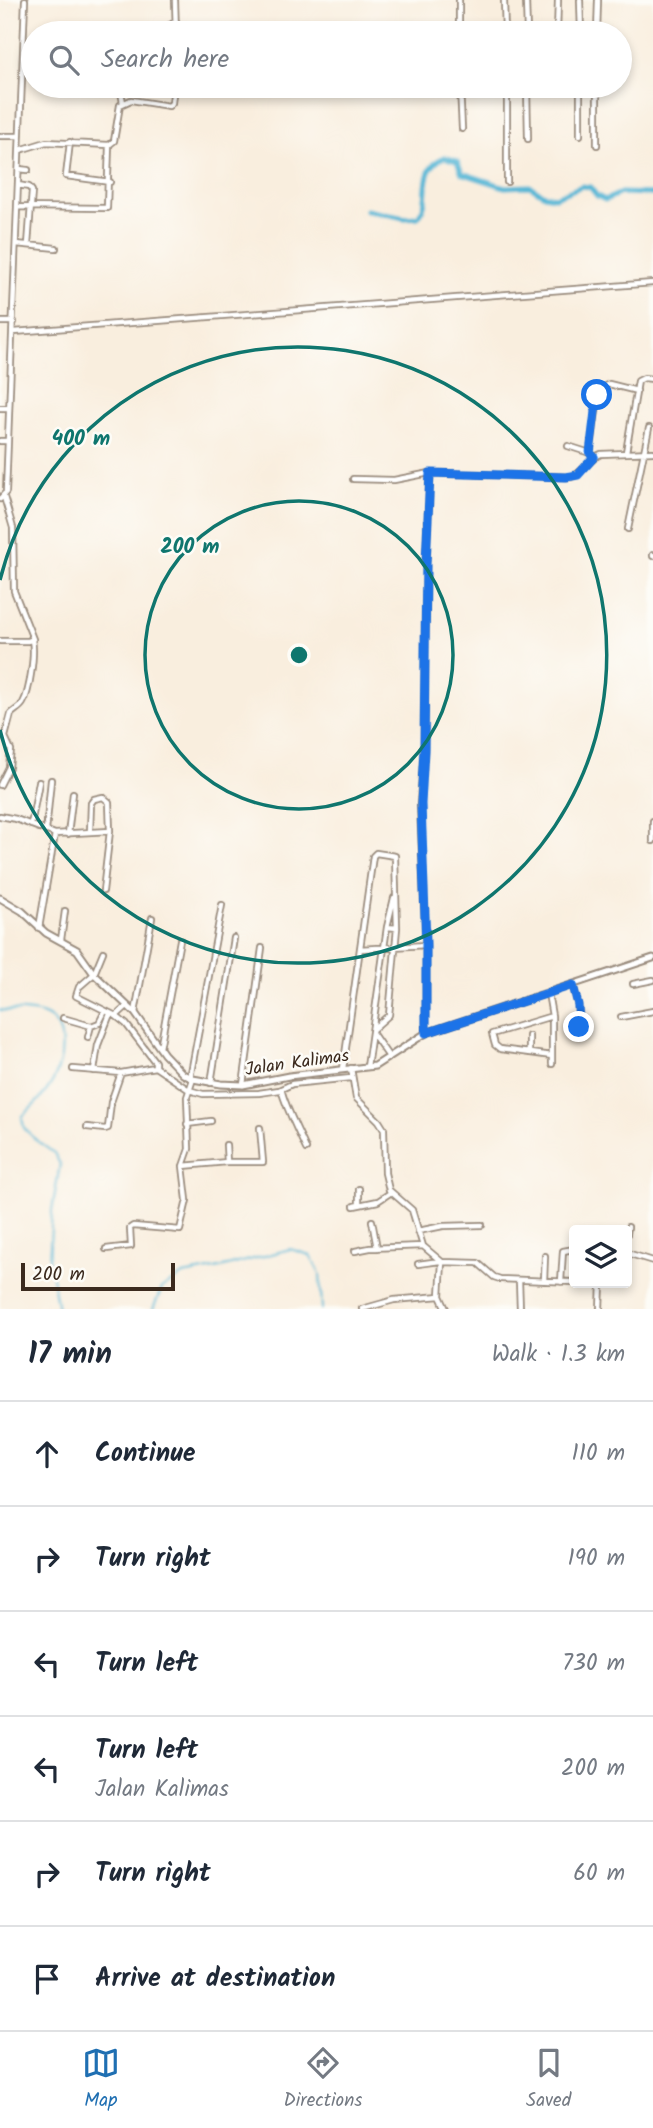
<!DOCTYPE html>
<meta charset="utf-8">
<style>
:root{--surface:#fff;--page:#f6f6f7;--text:#1f2937;--muted:#747a83;--line:#e0e1e3;--accent:#1f6fb2}
body{margin:0;font-family:Kalam,sans-serif;background:var(--page);color:var(--text)}
.controls{position:absolute;right:21px;bottom:21px;display:grid;overflow:hidden;border-radius:7px;box-shadow:0 4px 10px #0003}
.controls button{width:63px;height:63px;display:grid;place-items:center;padding:0;border:0;border-bottom:2px solid var(--line);background:var(--surface);color:var(--text);font:35px sans-serif}
.scale{position:absolute;left:21px;bottom:18px;width:154px;box-sizing:border-box;padding-left:7px;border:4px solid #3b2a1e;border-top:0;font-size:19px;line-height:24px;white-space:nowrap;color:#3b2a1e;-webkit-text-stroke:5px #fdfcf7;paint-order:stroke}
.stop{position:absolute;width:21px;height:21px;margin:-16px;border:5px solid #1a73e8;border-radius:50%;background:#fff}
.stop.end{background:#1a73e8;border-color:#fff;box-shadow:0 2px 7px #0008}
.list{margin:0;padding:0;list-style:none}
h2{display:flex;justify-content:space-between;align-items:center;height:91px;margin:0;padding:0 28px;font-size:30px}
h2 small{font-size:23px;font-weight:400;color:var(--muted)}
.list li{display:grid;grid-template-columns:46px 1fr auto;gap:21px;align-items:center;box-sizing:border-box;height:105px;padding:0 28px;border-top:2px solid var(--line)}
.list b{display:block;font-size:26px;white-space:nowrap}
.list p{margin:0;font-size:23px;white-space:nowrap;color:var(--muted)}
.list em{font-size:23px;font-style:normal;color:var(--muted)}
.icon{flex:none;width:38px;height:38px;fill:none;stroke:currentColor;stroke-width:2;stroke-linecap:round;stroke-linejoin:round}
.map{position:relative;flex:none;width:653px;height:1309px;overflow:hidden}
.search{position:absolute;background:var(--surface);box-shadow:0 4px 10px #0003;left:21px;right:21px;top:21px;height:77px;display:flex;align-items:center;gap:18px;box-sizing:border-box;padding:0 24px;border-radius:38px;color:var(--muted);font-size:26px}
.sheet{height:721px;background:var(--surface)}
nav{display:flex;justify-content:space-around;align-items:center;box-sizing:border-box;height:98px;border-top:2px solid var(--line);background:var(--surface);font-size:19px;color:var(--muted)}
nav a{display:grid;justify-items:center;gap:4px}
nav .on{color:var(--accent)}
.map>svg:first-child{display:block}
.lines{fill:none;stroke-linecap:round;stroke-linejoin:round}
.stream{stroke:#57b7d6;stroke-width:2}
.canal{stroke:#57b7d6;stroke-width:5}
.minor-casing{stroke:#9a8c7e;stroke-width:8}
.tertiary-casing{stroke:#9a8c7e;stroke-width:9}
.minor{stroke:#fff;stroke-width:4.5}
.tertiary{stroke:#fff;stroke-width:5}
.route{stroke:#1a73e8;stroke-width:9}
.ring{fill:none;stroke:#0f766e;stroke-width:3.5}
.labels{text-anchor:middle;stroke-width:5;stroke-linejoin:round;paint-order:stroke}
.street-label{font-size:18px;fill:#3b2a1e;stroke:#fdfcf7}
.centre{fill:#0f766e;stroke:#fdfcf7;stroke-width:3.5}
.ring-label{font-size:21px;text-anchor:middle;font-weight:bold;fill:#0f766e;stroke:#fdfcf7;stroke-width:5;stroke-linejoin:round;paint-order:stroke}
</style>
<div class="map">
<svg width="653" height="1309" viewBox="0 0 653 1309">
<rect width="100%" height="100%" fill="#fdfcf7"/>
<filter id="ink" filterUnits="userSpaceOnUse"><feTurbulence type="fractalNoise" baseFrequency=".0143" numOctaves="2"/><feDisplacementMap in="SourceGraphic" scale="14" xChannelSelector="R" yChannelSelector="G"/><feConvolveMatrix kernelMatrix="1 2 1 2 8 2 1 2 1" color-interpolation-filters="sRGB"/></filter>
<filter id="wash" filterUnits="userSpaceOnUse"><feTurbulence type="fractalNoise" baseFrequency=".00686" numOctaves="4" result="noise"/><feDisplacementMap in="SourceGraphic" scale="28" xChannelSelector="R" yChannelSelector="G"/><feGaussianBlur stdDeviation="1.57" result="paint"/><feColorMatrix in="noise" values="0 0 0 0 0 0 0 0 0 0 0 0 0 0 0 0 0 1.4 0 .05"/><feComposite in="paint" operator="in"/></filter>
<g filter="url(#wash)">
<rect width="100%" height="100%" fill="#f9eede"/>
<g class="lines">
<!-- stream -->
<path class="stream" d="M0,1010C13,1011 32,1010 44,1015C70,1025 63,1066 51,1084C44,1097 32,1107 22,1117L24,1128L37,1141L54,1153L60,1164L52,1211L49,1261L58,1309
M153,1309L162,1288L183,1275L220,1268L290,1249L310,1255L320,1274L322,1309"/>
<!-- canal -->
<path class="canal" d="M366,210L405,218L418,217C434,198 415,172 444,157L457,161L462,173L505,187L530,186L544,195L555,197L582,186L590,187L597,196L605,200L621,193L653,194"/>
</g>
</g>
<g filter="url(#ink)">
<g class="lines">
<!-- minor casing -->
<g class="minor-casing">
<path id="minor" d="M175,0L176,33
M504,0L505,33
M526,0L527,33
M580,0L581,33
M128,33L131,29C146,30 165,31 176,21
M459,33V0
M557,33L558,0
M597,33L598,0
M120,86L123,103
M460,86L462,129
M507,86V182
M527,86L528,139
M580,135V86
M0,136H19
M70,142L66,176L110,182
M597,145V86
M20,150L46,142L109,145L114,141L120,105L131,100L169,106L172,103L174,86
M19,169L28,170
M18,185L29,187L32,191L28,245
M17,207L107,208L109,145
M16,244L56,248
M0,322H14
M14,332L653,283
M0,408H9
M0,441H8
M568,446L590,453
M626,452L638,381L644,378L653,379
M594,457L590,453L599,389L609,384L637,391
M353,479L394,480L430,473
M0,499L6,492L25,0
M628,529L649,428
M653,555V556
M0,641H28L33,639L14,591L13,528L4,497
M0,785L9,767L11,750L5,737L11,714C15,710 20,708 23,703C30,691 35,653 32,640
M0,816L16,819L55,834L39,928
M653,821V841
M31,825L39,782
M46,831L51,780
M90,832L91,803L94,799L103,797L109,802L110,831
M55,834L110,831L103,891
M68,834L73,793
M387,927L394,898
M61,940L65,911
M360,949L426,945
M103,952L94,974L79,987L76,996L116,1016L126,1024L155,1062V1067
M633,984L653,980
M573,985L578,1005L579,1027
M548,993L552,1016L492,1034L495,1045L500,1049L552,1056
M135,1013L152,918
M116,1016L127,1006
M621,1017L653,1011
M63,1018L91,1026L99,1023L105,1011
M426,1033V945L420,804L424,750L426,564L430,473L571,477C584,473 588,459 601,454L653,452
M373,1034L389,1057
M88,1037L91,1026
M160,1048L180,940
M529,1053V1036
M552,1064V1016
M367,1067L387,927L397,928
M351,1068L356,1098L379,1121L384,1129L385,1173L389,1190L412,1210L423,1246L442,1262L478,1263L494,1277L500,1279L574,1282
M73,1069L121,1073L155,1067L189,1090L203,1094L259,1093L279,1090L292,1084L351,1078
M343,1069L373,856L376,853L395,856L397,928L389,1015L373,1029
M94,1071L98,1045L110,1014
M190,1078L222,905
M211,1083L234,938
M243,1085L262,948
M281,1089C287,1111 297,1128 306,1149
M187,1124L211,1121
M87,1127L105,1129L108,1128L111,1102L121,1073
M227,1162H263L260,1128
M183,1166L227,1162L226,1145
M359,1205V1189
M354,1206L378,1201L390,1193
M372,1221L377,1248
M418,1231L443,1226L482,1225
M627,1234L628,1227
M106,1249L131,1246L130,1228L133,1226L180,1230L187,1200L183,1166L189,1149L187,1097L193,1079
M355,1251L370,1248L423,1246
M627,1253L653,1261
M442,1262L440,1296L446,1309
M418,1264L440,1261
M519,1280L520,1309
M544,1281L545,1256
M561,1282L563,1251L574,1249
M362,1309L394,1300L440,1296
M600,1309L601,1283"/>
</g>
<!-- tertiary casing -->
<g class="tertiary-casing">
<path id="tertiary" d="M0,898L22,911L46,933L77,950L94,974L135,1013L164,1054L183,1074L193,1079L221,1084L243,1085L289,1076L375,1066L426,1033L653,958"/>
</g>
<!-- minor -->
<use href="#minor" class="minor"/>
<!-- tertiary -->
<use href="#tertiary" class="tertiary"/>
</g>
</g>
<g class="lines" filter="url(#ink)">
<!-- route -->
<path class="route" d="M579,1027L578,1005L573,985L426,1033V945L421,804L424,750L426,564L430,473L566,477L578,475L594,457L590,453L597,395"/>
</g>
<!-- distance rings -->
<g class="ring">
<circle cx="299" cy="655" r="154"/>
<path d="M0 580A308 308 0 1 1 0 730"/>
</g>
<g class="labels">
<!-- street labels -->
<g class="street-label">
<text transform="translate(297 1062) rotate(-8)" y="6">Jalan Kalimas</text>
</g>
</g>
<circle cx="299" cy="655" r="10" class="centre"/>
<g class="ring-label">
<text x="81" y="445">400 m</text>
<text x="190" y="553">200 m</text>
</g>
</svg>
<div class="controls">
<button><svg class="icon" aria-label="layers" viewBox="0 0 24 24"><path d="M12 4l9 5-9 5-9-5zM3 14l9 5 9-5"/></svg></button>
</div>
<div class="scale">200 m</div>
<div class="stop" style="left:597px;top:395px"></div>
<div class="stop end" style="left:579px;top:1027px"></div>
<div class="search"><svg class="icon" aria-label="search" viewBox="0 0 24 24"><circle cx="10" cy="10" r="6"/><path d="M15 15l6 6"/></svg>Search here</div>
</div>
<section class="sheet">
<h2>17 min<small>Walk · 1.3 km</small></h2>
<ul class="list">
<li><svg class="icon" aria-label="ahead" viewBox="0 0 24 24"><path d="M12 20V5M6 11l6-6 6 6"/></svg><div><b>Continue</b></div><em>110 m</em></li>
<li><svg class="icon" aria-label="right" viewBox="0 0 24 24"><path d="M7 20v-9h11M14 6l5 5-5 5"/></svg><div><b>Turn right</b></div><em>190 m</em></li>
<li><svg class="icon" aria-label="left" viewBox="0 0 24 24"><path d="M17 20v-9H6M10 6l-5 5 5 5"/></svg><div><b>Turn left</b></div><em>730 m</em></li>
<li><svg class="icon" aria-label="left" viewBox="0 0 24 24"><path d="M17 20v-9H6M10 6l-5 5 5 5"/></svg><div><b>Turn left</b><p>Jalan Kalimas</p></div><em>200 m</em></li>
<li><svg class="icon" aria-label="right" viewBox="0 0 24 24"><path d="M7 20v-9h11M14 6l5 5-5 5"/></svg><div><b>Turn right</b></div><em>60 m</em></li>
<li><svg class="icon" aria-label="arrive" viewBox="0 0 24 24"><path d="M6 21V4h12l-3 4 3 4H6"/></svg><div><b>Arrive at destination</b></div></li>
</ul>
</section>
<nav>
<a class="on"><svg class="icon" aria-label="map" viewBox="0 0 24 24"><path d="M3 6l6-2 6 2 6-2v14l-6 2-6-2-6 2zM9 4v14M15 6v14"/></svg>Map</a>
<a><svg class="icon" aria-label="directions" viewBox="0 0 24 24"><path d="M12 3l9 9-9 9-9-9zM9 14v-3h6M13 9l2 2-2 2"/></svg>Directions</a>
<a><svg class="icon" aria-label="saved" viewBox="0 0 24 24"><path d="M7 4h10v16l-5-4-5 4z"/></svg>Saved</a>
</nav>
